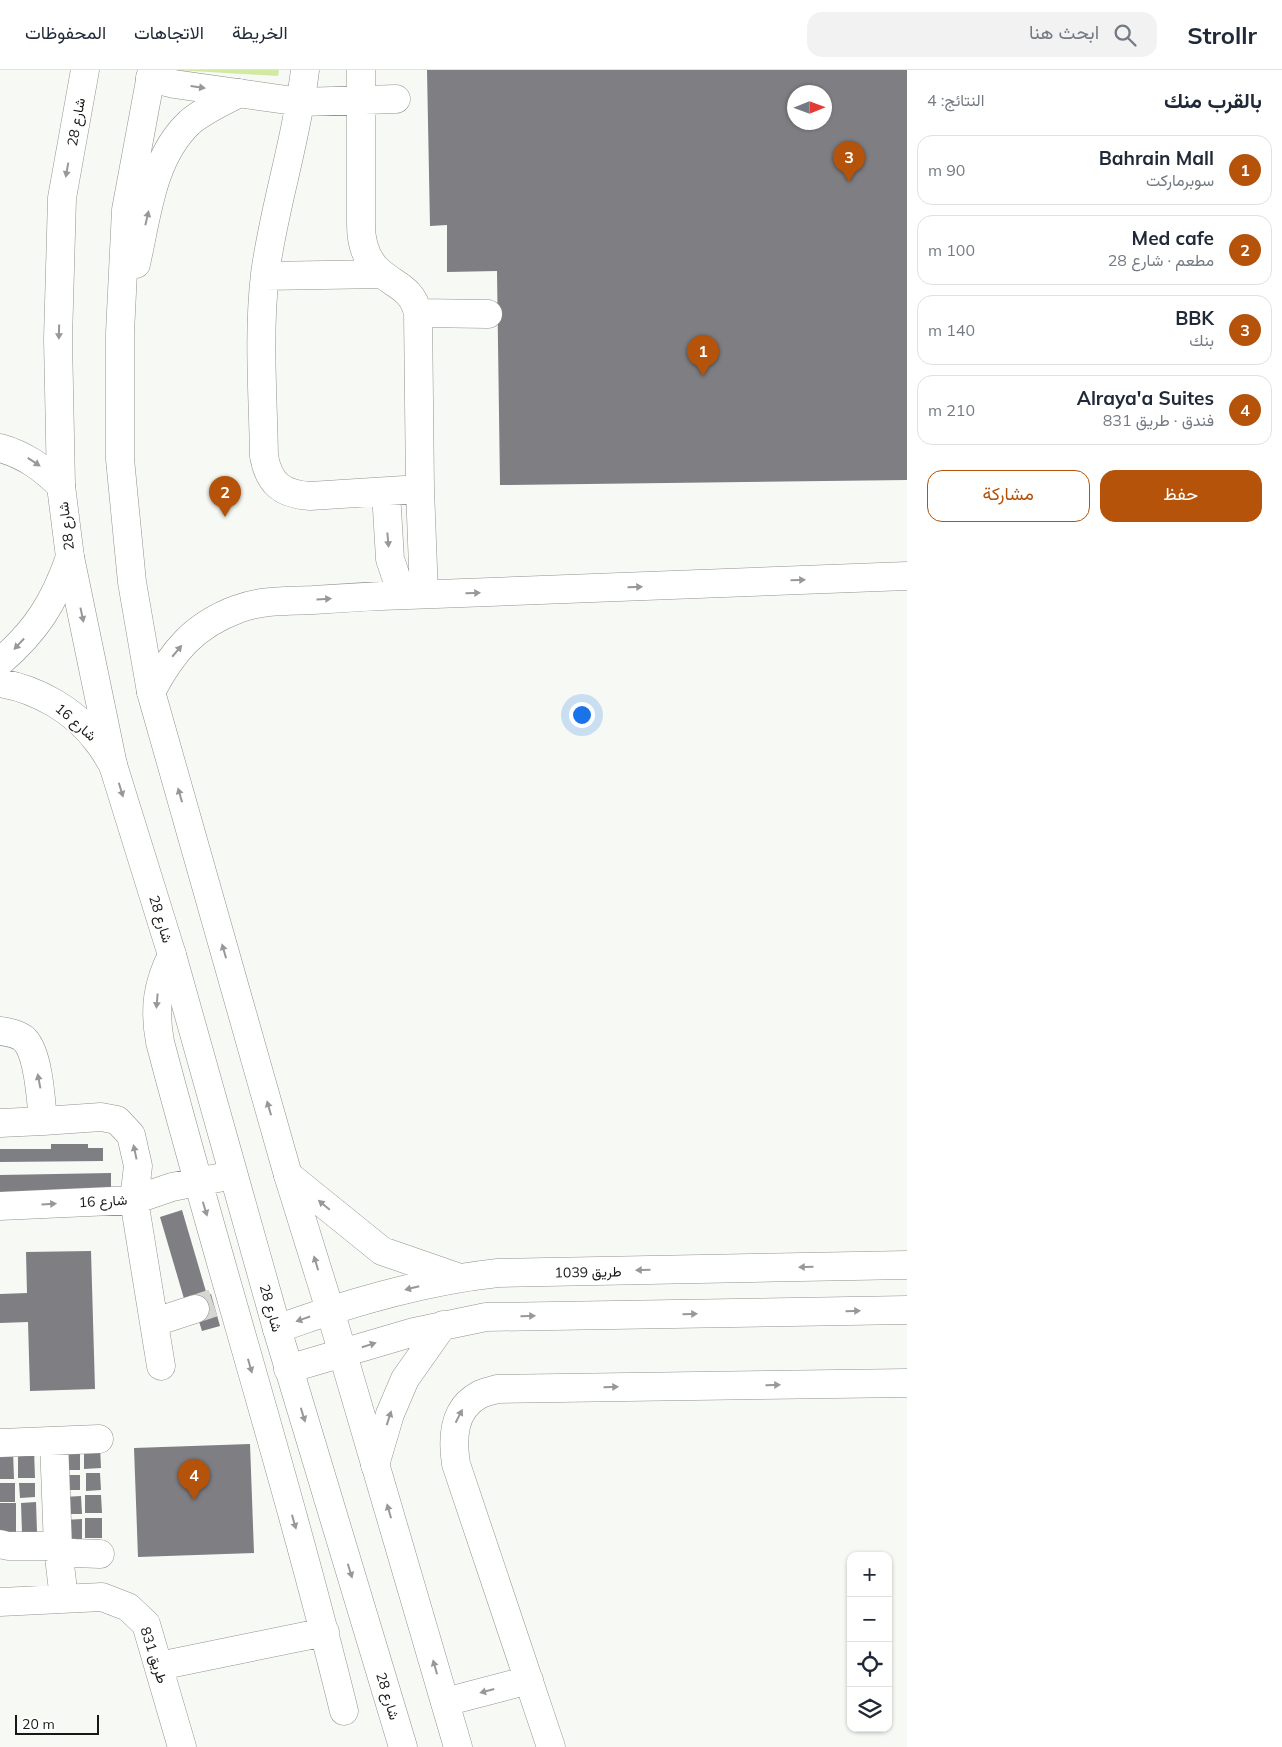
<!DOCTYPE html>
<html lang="ar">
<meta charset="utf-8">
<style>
:root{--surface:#fff;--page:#f2f2f3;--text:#1f2937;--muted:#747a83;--line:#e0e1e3;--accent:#b45309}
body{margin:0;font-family:Mulish,Vazirmatn,sans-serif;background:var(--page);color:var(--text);direction:rtl}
.controls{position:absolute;right:15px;bottom:15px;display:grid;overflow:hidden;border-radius:10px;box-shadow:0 1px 4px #0004}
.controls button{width:45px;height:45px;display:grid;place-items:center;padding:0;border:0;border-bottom:1px solid var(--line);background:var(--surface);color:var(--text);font:25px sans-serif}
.compass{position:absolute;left:787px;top:15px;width:45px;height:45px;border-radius:50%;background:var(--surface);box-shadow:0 1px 4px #0004;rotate:89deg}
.scale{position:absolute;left:15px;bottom:12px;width:84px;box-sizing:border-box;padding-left:5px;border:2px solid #181917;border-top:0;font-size:14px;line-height:18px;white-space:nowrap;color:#181917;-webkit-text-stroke:4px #fff;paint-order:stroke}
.you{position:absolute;left:581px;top:644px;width:18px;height:18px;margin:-12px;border:4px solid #fff;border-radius:50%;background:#1a73e8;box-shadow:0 0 0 8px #1a73e833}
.badge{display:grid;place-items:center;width:32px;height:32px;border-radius:50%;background:var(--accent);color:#fff;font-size:16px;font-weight:700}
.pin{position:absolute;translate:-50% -41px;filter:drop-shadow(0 1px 2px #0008)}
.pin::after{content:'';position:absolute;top:26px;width:18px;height:15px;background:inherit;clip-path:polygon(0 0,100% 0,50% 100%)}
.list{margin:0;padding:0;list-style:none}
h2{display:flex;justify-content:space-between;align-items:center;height:65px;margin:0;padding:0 20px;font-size:21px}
h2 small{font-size:16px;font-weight:400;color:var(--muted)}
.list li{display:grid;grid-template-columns:32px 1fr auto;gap:15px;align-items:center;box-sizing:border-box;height:70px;margin:0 10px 10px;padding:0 10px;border:1px solid var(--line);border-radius:15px}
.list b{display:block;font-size:19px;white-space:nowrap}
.list p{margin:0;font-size:16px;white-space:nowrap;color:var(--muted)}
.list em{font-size:16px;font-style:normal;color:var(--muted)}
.actions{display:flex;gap:10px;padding:15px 20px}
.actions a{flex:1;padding:11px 0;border:1px solid var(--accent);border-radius:15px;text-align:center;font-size:18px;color:var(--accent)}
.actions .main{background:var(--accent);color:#fff}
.icon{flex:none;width:28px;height:28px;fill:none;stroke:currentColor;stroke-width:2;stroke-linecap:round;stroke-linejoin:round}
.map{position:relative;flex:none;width:907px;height:1677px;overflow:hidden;direction:ltr}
header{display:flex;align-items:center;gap:30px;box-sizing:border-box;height:70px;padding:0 25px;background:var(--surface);border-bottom:1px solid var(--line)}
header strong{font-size:24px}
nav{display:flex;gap:28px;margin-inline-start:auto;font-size:18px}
.search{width:350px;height:45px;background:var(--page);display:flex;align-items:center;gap:12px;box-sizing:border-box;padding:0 18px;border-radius:15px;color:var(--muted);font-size:19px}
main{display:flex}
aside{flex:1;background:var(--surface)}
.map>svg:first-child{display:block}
.green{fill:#d1e9a0}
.building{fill:#7e7e83;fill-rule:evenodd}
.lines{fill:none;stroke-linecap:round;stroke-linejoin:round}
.minor-tunnel{stroke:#d6d7d3;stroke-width:28;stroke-dasharray:28 14;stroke-linecap:butt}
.minor-casing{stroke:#92938f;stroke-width:29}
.major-casing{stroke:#92938f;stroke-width:29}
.minor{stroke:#fff;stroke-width:28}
.major{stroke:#fff;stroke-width:28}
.oneway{fill:#979897}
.labels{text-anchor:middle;stroke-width:4;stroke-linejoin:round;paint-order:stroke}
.street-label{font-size:14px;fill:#181917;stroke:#fff}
</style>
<header>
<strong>Strollr</strong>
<div class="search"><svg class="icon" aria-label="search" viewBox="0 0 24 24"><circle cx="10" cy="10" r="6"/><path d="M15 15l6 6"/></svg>ابحث هنا</div>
<nav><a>الخريطة</a><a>الاتجاهات</a><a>المحفوظات</a></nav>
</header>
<main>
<aside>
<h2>بالقرب منك<small>النتائج: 4</small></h2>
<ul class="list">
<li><span class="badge">1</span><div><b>Bahrain Mall</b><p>سوبرماركت</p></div><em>90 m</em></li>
<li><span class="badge">2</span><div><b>Med cafe</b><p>مطعم · شارع 28</p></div><em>100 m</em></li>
<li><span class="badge">3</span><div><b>BBK</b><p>بنك</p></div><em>140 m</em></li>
<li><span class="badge">4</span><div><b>Alraya'a Suites</b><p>فندق · طريق 831</p></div><em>210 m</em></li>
</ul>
<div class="actions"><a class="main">حفظ</a><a>مشاركة</a></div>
</aside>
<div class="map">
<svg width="907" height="1677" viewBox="0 0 907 1677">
<rect width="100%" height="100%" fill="#f7f9f4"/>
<!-- green -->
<path class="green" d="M175,0H279L278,6Z"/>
<!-- building -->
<path class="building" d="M427,0H907V410L500,415L497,201L447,202V155L430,156ZM794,22H824V52H794Z
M51,1074H88V1078H103V1091L0,1092V1079H51Z
M111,1103V1124L0,1126V1105Z
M182,1140L207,1225L211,1224L220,1256L202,1261L195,1239L185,1232L160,1147Z
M91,1181L95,1319L30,1321L28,1252L0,1253V1224L27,1223L26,1182Z
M250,1374L254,1483L138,1487L134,1378Z
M84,1376H100L101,1398L84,1399Z
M63,1378H80V1400H63Z
M18,1379H34L35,1408H18Z
M0,1381H13L14,1409H0Z
M86,1403H100L101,1420L86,1421Z
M64,1405H80V1420H64Z
M0,1413H15V1432H0Z
M19,1413H35V1427L20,1428Z
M85,1425H101L102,1443H85Z
M81,1426L82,1444H64V1427Z
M36,1432L37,1462H22L21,1433Z
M0,1433H16V1465H0Z
M85,1448H102V1468H85Z
M82,1449V1470H65L64,1450Z"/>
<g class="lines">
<!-- minor-tunnel -->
<path class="minor-tunnel" d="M195,1239L213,1233"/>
<!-- minor casing -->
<g class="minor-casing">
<path id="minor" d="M305,0C297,69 274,136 265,204C258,264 263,326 264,386C269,414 282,424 310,426L420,419
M361,0V154C361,172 366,191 381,203C398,217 412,219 418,243L420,419L424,524
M150,8L174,14L301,32L396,29
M265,206L382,204
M418,243L488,244
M0,378C25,385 43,398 61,416
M386,422L390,489L402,525
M0,592C36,561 54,533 70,487
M0,613C37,619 76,641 98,672C104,679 108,687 113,695
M151,622C172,582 194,555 238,539C261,530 288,531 313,530C354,527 395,525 436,524C593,518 750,512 907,506
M172,885C157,915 154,939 160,972C219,1196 289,1417 344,1641
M0,961C8,962 19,964 25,970C39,985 41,1031 43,1051L0,1053
M43,1051L101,1047L117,1050L131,1065L138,1096L134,1130L161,1296
M288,1105L382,1181L457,1207
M0,1136L134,1130L172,1117L233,1105
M155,1252L195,1239
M277,1259C348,1233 422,1211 498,1203L907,1195
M288,1299L414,1262L486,1247L907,1240
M54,1371L58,1478L64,1529
M0,1373L99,1369
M375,1395L390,1344L405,1309L443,1255
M0,1474L8,1476H46L74,1483L100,1484
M0,1532L102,1527L128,1537L146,1554L182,1677
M159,1596L325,1562
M445,1632L529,1610
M551,1677L456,1394C452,1368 453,1339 479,1325C484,1322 492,1321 497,1319L907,1313"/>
</g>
<!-- major casing -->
<g class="major-casing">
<path id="major" d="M85,0L62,128L58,269L61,416L70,487L113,695L172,885L277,1259L403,1677
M152,0L126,140L120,263V389L132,512L151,622L288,1105L330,1240L458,1677
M136,194C147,146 152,87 190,52C204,40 223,32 239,23"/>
</g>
<!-- minor -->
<use href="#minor" class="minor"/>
<!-- major -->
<use href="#major" class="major"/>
</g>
<!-- one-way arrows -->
<defs><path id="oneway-solid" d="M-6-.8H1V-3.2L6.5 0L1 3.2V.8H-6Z" transform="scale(1.25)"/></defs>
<g class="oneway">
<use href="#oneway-solid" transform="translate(198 17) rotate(8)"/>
<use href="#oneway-solid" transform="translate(67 100) rotate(100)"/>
<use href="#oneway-solid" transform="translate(147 148) rotate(-77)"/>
<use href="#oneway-solid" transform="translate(59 262) rotate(91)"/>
<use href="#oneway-solid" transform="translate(34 392) rotate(33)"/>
<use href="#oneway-solid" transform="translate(388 470) rotate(85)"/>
<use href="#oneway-solid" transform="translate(798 510) rotate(-2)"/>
<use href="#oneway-solid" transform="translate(635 517) rotate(-2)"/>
<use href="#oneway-solid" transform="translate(473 523) rotate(-2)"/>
<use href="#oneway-solid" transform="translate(324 529) rotate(-3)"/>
<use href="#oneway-solid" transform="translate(82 545) rotate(78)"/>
<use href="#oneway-solid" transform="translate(19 574) rotate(133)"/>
<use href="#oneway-solid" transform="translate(177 581) rotate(-50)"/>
<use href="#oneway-solid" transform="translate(121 720) rotate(73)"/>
<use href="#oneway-solid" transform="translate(180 725) rotate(-106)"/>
<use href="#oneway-solid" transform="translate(224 881) rotate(-106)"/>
<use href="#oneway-solid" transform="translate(157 931) rotate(95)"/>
<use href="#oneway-solid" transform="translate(39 1011) rotate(-101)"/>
<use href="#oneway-solid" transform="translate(269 1038) rotate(-106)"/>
<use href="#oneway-solid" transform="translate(135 1082) rotate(-102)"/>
<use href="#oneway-solid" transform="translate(49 1134) rotate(-3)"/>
<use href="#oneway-solid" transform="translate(324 1135) rotate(-140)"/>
<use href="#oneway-solid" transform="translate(205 1139) rotate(73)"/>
<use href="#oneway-solid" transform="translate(316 1193) rotate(-107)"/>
<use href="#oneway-solid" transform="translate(806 1197) rotate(179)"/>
<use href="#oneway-solid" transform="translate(643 1200) rotate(179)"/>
<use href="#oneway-solid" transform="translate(412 1218) rotate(166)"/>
<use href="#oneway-solid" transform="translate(853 1241) rotate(-1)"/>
<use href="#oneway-solid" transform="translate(690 1244) rotate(-1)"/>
<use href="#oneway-solid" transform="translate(528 1246) rotate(-1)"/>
<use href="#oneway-solid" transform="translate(303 1249) rotate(161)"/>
<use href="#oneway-solid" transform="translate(369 1275) rotate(-17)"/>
<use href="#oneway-solid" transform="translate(250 1296) rotate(74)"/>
<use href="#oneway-solid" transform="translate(773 1315) rotate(-1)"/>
<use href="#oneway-solid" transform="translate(611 1317) rotate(-1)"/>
<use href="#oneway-solid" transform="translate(303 1345) rotate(73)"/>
<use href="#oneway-solid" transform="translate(459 1346) rotate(-63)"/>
<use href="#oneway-solid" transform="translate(389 1348) rotate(-72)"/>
<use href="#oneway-solid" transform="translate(389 1441) rotate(-106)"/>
<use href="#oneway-solid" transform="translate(294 1452) rotate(74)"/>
<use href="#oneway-solid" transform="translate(350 1501) rotate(73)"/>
<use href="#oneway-solid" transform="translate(435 1597) rotate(-106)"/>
<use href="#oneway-solid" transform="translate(487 1621) rotate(165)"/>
</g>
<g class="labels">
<!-- street labels -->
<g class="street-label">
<text transform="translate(76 52) rotate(-80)" y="5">شارع 28</text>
<text transform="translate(66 456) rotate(-97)" y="5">شارع 28</text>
<text transform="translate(76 652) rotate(41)" y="5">شارع 16</text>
<text transform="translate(161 849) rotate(73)" y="5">شارع 28</text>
<text transform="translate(103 1131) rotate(-3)" y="5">شارع 16</text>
<text transform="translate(588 1202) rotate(-1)" y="5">طريق 1039</text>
<text transform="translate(271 1238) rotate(74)" y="5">شارع 28</text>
<text transform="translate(154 1585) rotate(72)" y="5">طريق 831</text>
<text transform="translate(388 1626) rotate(73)" y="5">شارع 28</text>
</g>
</g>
</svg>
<div class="controls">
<button>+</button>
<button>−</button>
<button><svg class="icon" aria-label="locate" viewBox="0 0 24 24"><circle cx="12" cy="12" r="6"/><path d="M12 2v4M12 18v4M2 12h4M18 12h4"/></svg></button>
<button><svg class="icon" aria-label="layers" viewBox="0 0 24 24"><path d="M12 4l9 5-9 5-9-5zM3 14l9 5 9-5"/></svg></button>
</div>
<svg class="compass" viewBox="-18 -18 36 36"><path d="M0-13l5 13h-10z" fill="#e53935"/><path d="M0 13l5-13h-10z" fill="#747a83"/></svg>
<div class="scale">20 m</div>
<div class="you"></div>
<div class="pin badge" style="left:703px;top:306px">1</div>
<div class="pin badge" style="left:225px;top:447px">2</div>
<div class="pin badge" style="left:849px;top:112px">3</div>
<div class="pin badge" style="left:194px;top:1430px">4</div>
</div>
</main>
